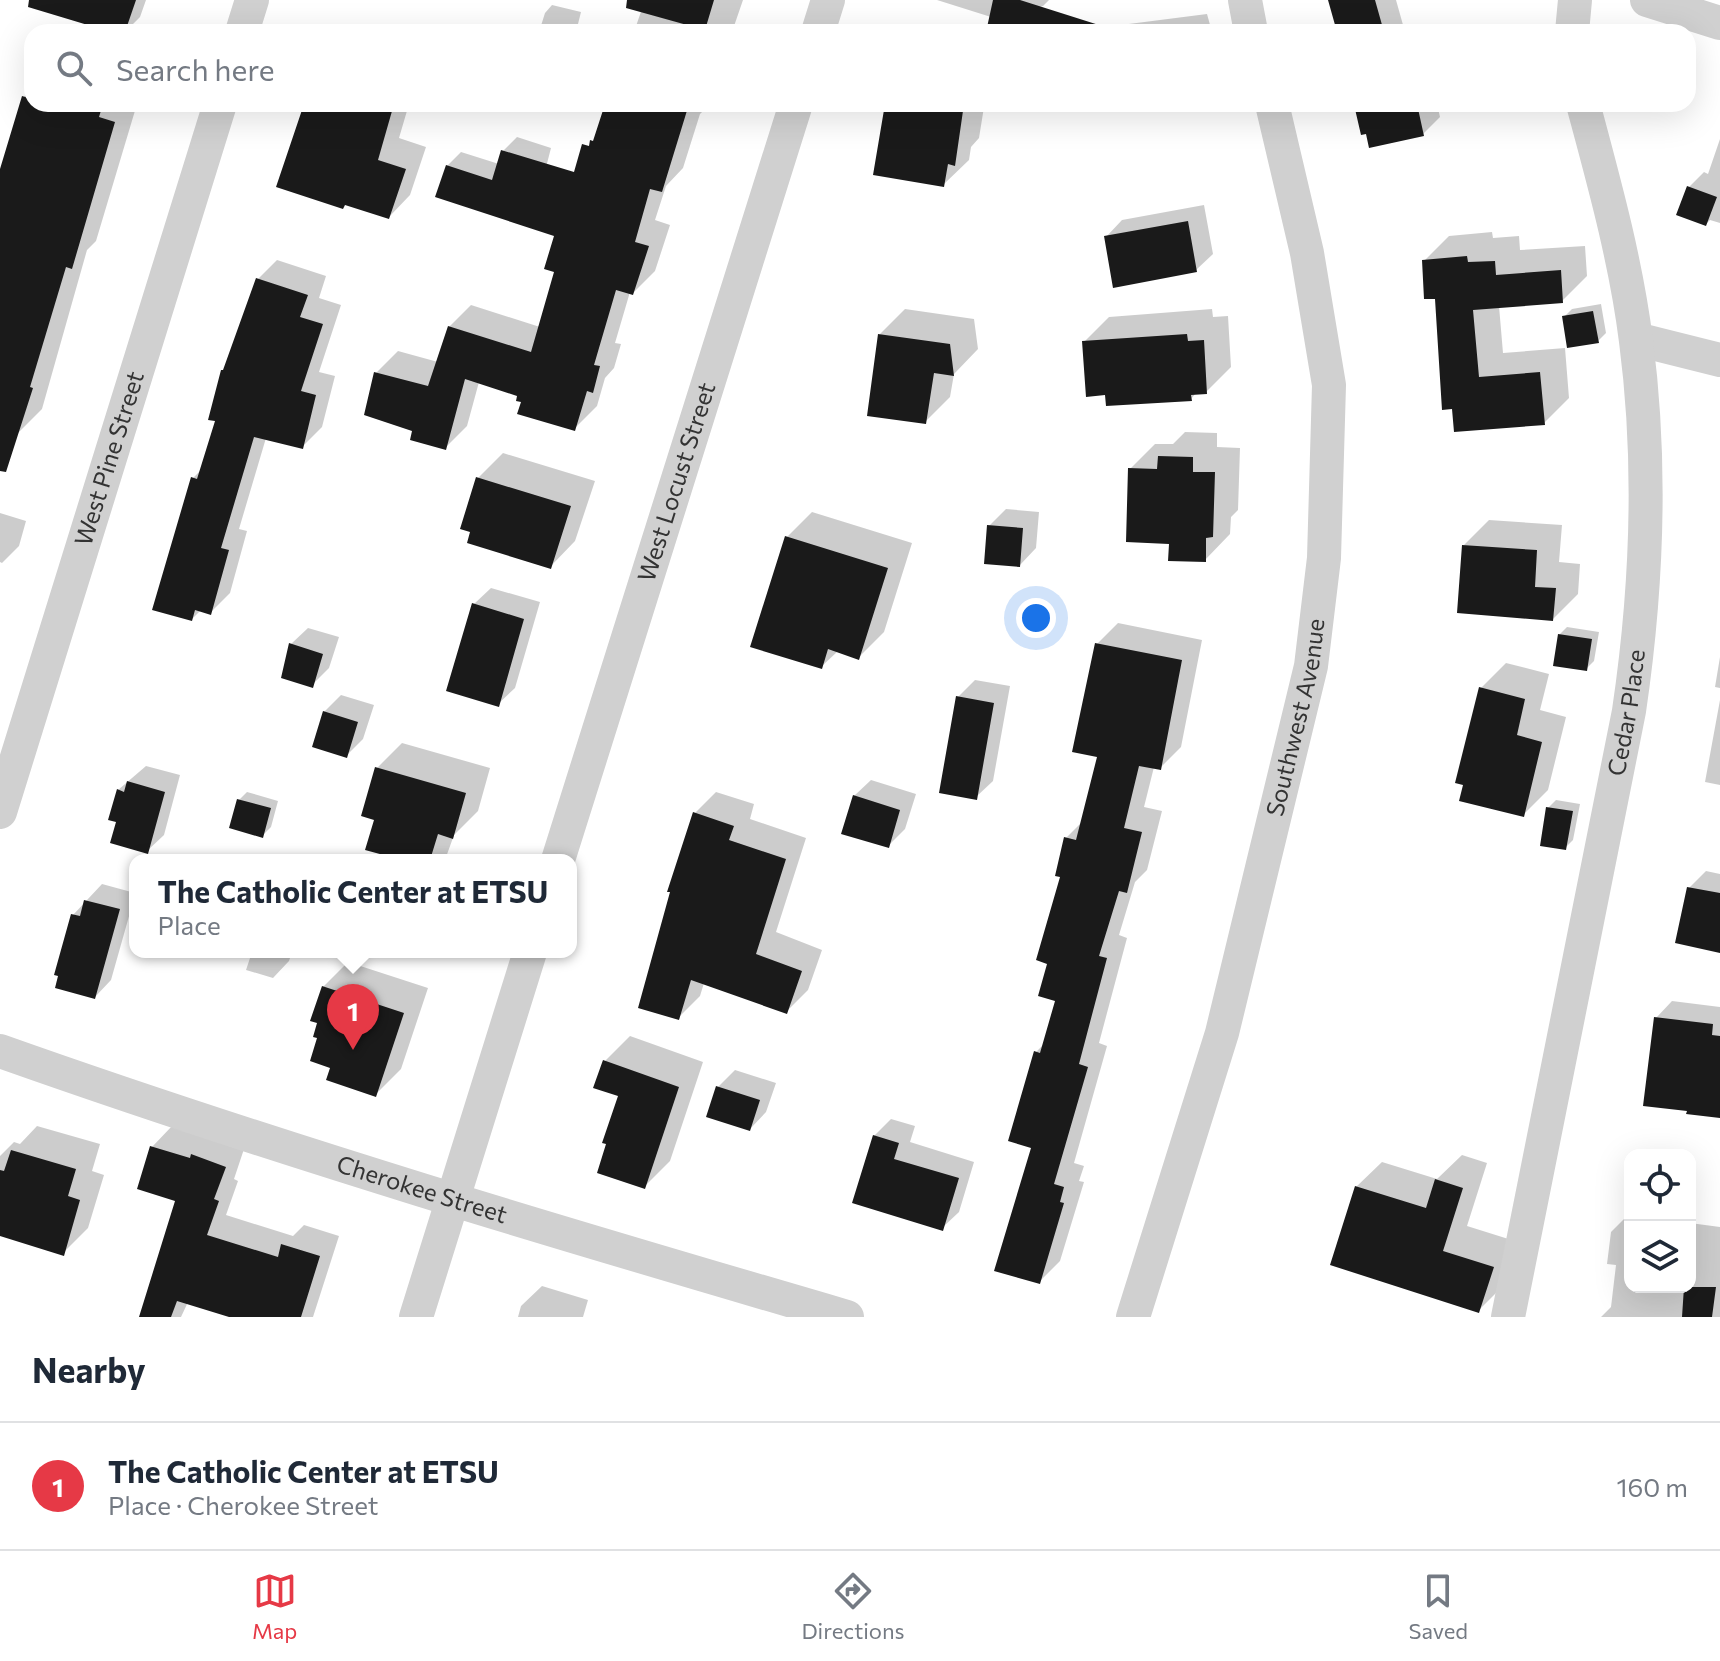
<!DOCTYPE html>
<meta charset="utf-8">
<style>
:root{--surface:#fff;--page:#f2f2f3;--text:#1f2937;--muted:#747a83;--line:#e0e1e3;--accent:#e63946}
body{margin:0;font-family:Commissioner,sans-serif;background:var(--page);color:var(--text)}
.controls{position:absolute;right:24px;bottom:24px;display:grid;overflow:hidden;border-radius:16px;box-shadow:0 8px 32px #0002}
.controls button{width:72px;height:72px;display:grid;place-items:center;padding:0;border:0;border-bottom:2px solid var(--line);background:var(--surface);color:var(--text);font:40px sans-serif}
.you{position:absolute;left:1036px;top:618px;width:28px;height:28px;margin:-20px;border:6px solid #fff;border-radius:50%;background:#1a73e8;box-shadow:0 0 0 12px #1a73e833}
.badge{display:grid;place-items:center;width:52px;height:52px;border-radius:50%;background:var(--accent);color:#fff;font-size:26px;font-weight:700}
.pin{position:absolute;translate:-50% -66px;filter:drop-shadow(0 2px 4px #0008)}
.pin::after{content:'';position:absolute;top:42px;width:28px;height:24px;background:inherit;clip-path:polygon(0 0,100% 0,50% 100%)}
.popup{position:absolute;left:129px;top:854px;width:448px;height:104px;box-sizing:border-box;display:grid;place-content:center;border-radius:16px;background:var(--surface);filter:drop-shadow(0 2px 6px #0005);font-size:26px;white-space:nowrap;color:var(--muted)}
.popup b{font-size:30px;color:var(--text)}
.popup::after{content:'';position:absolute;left:50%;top:100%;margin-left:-16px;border:16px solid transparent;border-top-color:var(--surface)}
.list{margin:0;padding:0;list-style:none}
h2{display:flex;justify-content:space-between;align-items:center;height:104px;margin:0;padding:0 32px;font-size:34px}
h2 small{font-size:26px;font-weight:400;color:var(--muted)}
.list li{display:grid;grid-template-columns:52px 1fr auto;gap:24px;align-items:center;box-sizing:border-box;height:128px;padding:0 32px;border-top:2px solid var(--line)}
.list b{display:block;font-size:30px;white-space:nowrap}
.list p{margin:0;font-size:26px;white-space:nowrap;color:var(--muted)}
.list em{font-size:26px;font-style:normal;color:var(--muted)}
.icon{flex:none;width:44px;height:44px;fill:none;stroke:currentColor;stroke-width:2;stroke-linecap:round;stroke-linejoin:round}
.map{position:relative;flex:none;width:1720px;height:1317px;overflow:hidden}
.search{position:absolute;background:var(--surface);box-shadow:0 8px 32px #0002;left:24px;right:24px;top:24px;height:88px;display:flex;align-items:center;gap:20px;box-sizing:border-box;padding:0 28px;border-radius:24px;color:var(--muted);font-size:30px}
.sheet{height:232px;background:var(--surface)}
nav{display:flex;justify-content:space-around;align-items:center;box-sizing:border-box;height:112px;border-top:2px solid var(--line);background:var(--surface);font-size:22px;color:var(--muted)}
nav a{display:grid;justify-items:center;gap:4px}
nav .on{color:var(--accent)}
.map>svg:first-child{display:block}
.shadow{fill:#0003}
.building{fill:#1a1a1a}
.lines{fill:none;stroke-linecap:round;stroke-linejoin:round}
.minor{stroke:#d0d0d0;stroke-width:34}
.labels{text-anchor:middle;stroke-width:8;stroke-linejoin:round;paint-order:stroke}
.street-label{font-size:24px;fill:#333;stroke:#fff}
</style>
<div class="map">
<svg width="1720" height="1317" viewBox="0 0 1720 1317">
<rect width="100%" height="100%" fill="#fff"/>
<!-- shadow -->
<path class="shadow" d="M75,0H146L140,17L125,32H118Z
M645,0H743L732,32H634Z
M937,0H1049L1043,6L1035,8L1040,32H988L991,17Z
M1330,0H1396L1405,32H1339Z
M552,5L581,12L576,32H539L545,13Z
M1207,14L1212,32H1066Z
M32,89V104H137L96,241L87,250L42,409L17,434L0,433V178L24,97Z
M302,104H409L399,138L426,147L410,195L389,217L303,111L300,110Z
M607,104H710L700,114L683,168L666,186L655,220L670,225L655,271L633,293L630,292L615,343L621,344L614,368L605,378L597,406L575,428L524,401L520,395L479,382L467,426L445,448L415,430L376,373L398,351L438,362L449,327L471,305L540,327Z
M887,104H987L984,107L979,138L971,147L969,160L943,185Z
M1361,104H1437L1440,117L1423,134L1357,110Z
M517,137L551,148L535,210L447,166L461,152L499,164L503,151Z
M1720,139V223L1710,220L1706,224L1689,187L1704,172L1708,174Z
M1204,205L1213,254L1196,270L1106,237L1122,220Z
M1492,232L1493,238L1519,236L1520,250L1585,246L1587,276L1562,301L1499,306L1503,353L1565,348L1569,398L1544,423L1456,430L1437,296L1424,261L1449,236Z
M277,260L326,276L319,298L341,305L319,372L335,376L322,427L302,447L266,438L239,529L247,531L230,593L211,612L201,610L192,619L193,478L202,469L257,280Z
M1601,304L1606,333L1598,341L1564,317L1572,309Z
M905,309L974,319L978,349L954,374L950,397L925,422L880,334Z
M1212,309L1213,317L1228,316L1231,367L1206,392L1196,393L1191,399L1107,393L1084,342L1109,317Z
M1185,432L1217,433V447L1240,448L1238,510L1231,517L1230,534L1205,560L1130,469L1155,444H1173Z
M503,453L595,481L575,541L550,567L478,478Z
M1006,509L1039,512L1036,548L1020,565L989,526Z
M812,512L912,543L884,632L859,657L838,651L821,667L787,537Z
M0,513L26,521L19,546L2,563L0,562Z
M1489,520L1562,525L1559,562L1580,564L1578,594L1553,619L1464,545Z
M491,588L540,602L515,688L498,704L474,604Z
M1118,623L1202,640L1181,747L1160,768L1154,767L1144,807L1162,811L1147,870L1135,882L1119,935L1127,938L1099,1043L1107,1046L1074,1163L1084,1166L1079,1181L1084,1182L1060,1261L1039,1282L1033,1146L1036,1052L1045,1043L1057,999L1050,963L1066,838L1083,821L1099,756L1097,644Z
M1567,627L1599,632L1594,661L1586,669L1559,635Z
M308,628L339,637L329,668L312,685L291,644Z
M1720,657V688L1715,687Z
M1506,663L1549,674L1540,710L1566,717L1548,790L1523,815L1481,688Z
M975,680L1010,686L993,781L976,797L958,697Z
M341,695L374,705L363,739L346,756L324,712Z
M1720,700V785L1705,782Z
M402,743L490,768L478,811L454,835L445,860H397L398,857L377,818V768Z
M146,766L180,775L164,835L147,851L119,820L118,790Z
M871,780L916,794L905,829L888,846L854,796Z
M247,792L278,801L271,827L263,835L239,800Z
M716,792L754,804L750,819L806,838L776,932L822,950L808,990L786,1012L704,983L700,996L678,1018L695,813Z
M1556,800L1580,804L1573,840L1565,848L1548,808Z
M1706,871L1720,874V951L1689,888Z
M102,884L135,893V895L111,980L95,997L73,915Z
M252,952H292L289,961L273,978L246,970Z
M348,962L428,988L401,1069L376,1094L320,1037L323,987Z
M1672,1001L1720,1007V1116L1656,1018Z
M630,1036L703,1062L670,1161L644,1187L620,1095L604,1062Z
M735,1070L776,1083L766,1112L750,1129L718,1087Z
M891,1119L915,1126L910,1142L974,1162L959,1212L942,1228L874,1136Z
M37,1126L100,1144L92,1171L104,1175L88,1228L63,1253L0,1234V1156L14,1142L20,1144Z
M172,1126L245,1146L234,1179L238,1181L226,1215L293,1236L304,1225L339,1236L313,1317H235L188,1302L181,1317H140L177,1200L152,1147Z
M1462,1155L1487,1163L1467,1226L1518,1242L1504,1285L1479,1310L1356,1187L1382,1162L1437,1179Z
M1627,1216H1630V1287H1690V1223L1720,1227V1317H1601L1611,1307L1616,1265L1607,1264L1611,1232Z
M542,1286L588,1300L583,1317H518L521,1306Z"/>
<!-- building -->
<path class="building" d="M29,0H136L125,32H111L28,7Z
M627,0H714L705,30L626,8Z
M993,0H1020L1102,26L1101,32H986Z
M1328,0H1375L1384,32H1337Z
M22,96L32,99V104H103L99,117L115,122L72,269L66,267L30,387L33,388L6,472L0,471V169Z
M304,104H394L378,160L406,169L389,219L345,205L343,209L276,187Z
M605,104H689L662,192L650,189L635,242L649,246L633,295L616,290L594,365L600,366L593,393L587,391L575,431L517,414L521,402L516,401L517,396L465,379L446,450L410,440L412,431L364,415L374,372L428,386L448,326L531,352L554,272L544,269L554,236L435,197L446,165L492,180L501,150L574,172L582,144L589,146L590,140L593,141Z
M885,104H964L955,166L948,164L944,187L873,175Z
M1359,104H1417L1424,136L1369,148L1366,134L1361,135L1355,109L1360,108Z
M1687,186L1717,197L1706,226L1676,215Z
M1188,221L1197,272L1113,288L1104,236Z
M1467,256L1468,262L1495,261L1496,275L1561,270L1563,303L1473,310L1479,377L1540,372L1545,425L1454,432L1452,409L1442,410L1435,299H1424L1422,260Z
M256,278L308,295L300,317L323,324L301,391L316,395L303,449L254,437L221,548L229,550L211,615L195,610L192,621L152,610L191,477L197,479L215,421L208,420L221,370H223Z
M1593,311L1599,343L1567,348L1562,316Z
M878,334L950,344L954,376L934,373L926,424L867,416Z
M1187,334L1188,341L1204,340L1207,394L1191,395L1192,401L1106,406L1105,395L1086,397L1082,341Z
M1158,456L1193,457V472H1215L1213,537L1206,538V562L1168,561L1169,544L1126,542L1128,468L1157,469Z
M476,477L571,506L551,569L467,543L470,532L460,529Z
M987,525L1023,528L1020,567L984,564Z
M785,536L888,568L859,660L828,649L822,669L750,647Z
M1462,545L1537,550L1535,587L1556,588L1553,621L1457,613Z
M472,603L524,619L499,707L446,691Z
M1558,634L1592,639L1587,671L1553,666Z
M289,643L323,654L313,688L281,678Z
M1095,643L1182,660L1161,770L1139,766L1124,828L1142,832L1127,893L1119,891L1099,956L1107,958L1079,1064L1088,1067L1054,1184L1064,1187L1060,1202L1064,1203L1040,1284L994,1271L1031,1148L1008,1141L1034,1051L1040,1053L1055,1001L1038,996L1047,964L1036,960L1060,877L1055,876L1064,837L1076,840L1097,757L1072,752Z
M1479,687L1525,699L1517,735L1542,742L1524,817L1459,801L1463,785L1455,783Z
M956,696L994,703L977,800L939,793Z
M323,711L358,722L347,758L312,747Z
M375,767L466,793L453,839L438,834L430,860H402L365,850L374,820L361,816Z
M127,781L165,792L148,854L110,843L116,822L108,820L117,789L124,792Z
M853,795L900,810L889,848L841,834Z
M237,799L271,808L263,838L229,828Z
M1546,807L1573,811L1566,850L1540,846Z
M693,812L734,826L729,840L786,859L756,954L802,971L787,1014L691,980L679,1020L638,1008L670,892H667Z
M1687,887L1720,893V953L1675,943Z
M84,900L120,909L95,999L55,988L58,976L54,975L71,914L80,916Z
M322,986L404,1013L376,1097L326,1080L330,1068L310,1061L317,1038L313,1037L317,1023L310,1021Z
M1654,1017L1713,1024L1712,1035L1720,1036V1118L1686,1114L1687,1111L1643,1106Z
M603,1060L679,1087L645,1189L597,1173L606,1144L602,1143L618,1096L593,1088Z
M716,1086L760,1100L750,1131L706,1117Z
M873,1135L899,1143L894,1159L959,1178L943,1231L852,1203Z
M150,1146L190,1158L191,1154L226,1167L214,1199L219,1201L207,1235L278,1257L281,1244L320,1256L301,1317H229L177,1301L171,1317H139L175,1201L137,1189Z
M11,1150L76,1169L68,1196L80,1200L64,1256L0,1236V1170L4,1171Z
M1435,1179L1463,1188L1443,1251L1494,1267L1479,1313L1330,1265L1355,1186L1426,1208Z
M1684,1287H1716L1712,1317H1682Z"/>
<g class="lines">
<!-- minor -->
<g class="minor">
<path d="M1245,0L1251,32"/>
<path d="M1647,0L1720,23"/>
<path d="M242,32L252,0"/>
<path d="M818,32L828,0"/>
<path d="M1572,32L1575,0"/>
<path d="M1636,339L1720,360"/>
<path id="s1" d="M0,812L220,104"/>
<path id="s2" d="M558,860L796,104"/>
<path id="s3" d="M0,1051C279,1150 563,1234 847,1317"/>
<path d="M416,1317L530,952"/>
<path id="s4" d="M1133,1317L1222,1033L1311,666L1324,558L1329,385L1307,253L1272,104"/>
<path id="s5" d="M1508,1317L1629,711C1647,589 1652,464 1636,341C1626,261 1604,182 1583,104"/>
</g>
</g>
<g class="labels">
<!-- street labels -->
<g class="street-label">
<text dy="8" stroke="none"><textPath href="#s1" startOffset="370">West Pine Street</textPath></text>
<text dy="8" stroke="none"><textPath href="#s2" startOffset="396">West Locust Street</textPath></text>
<text dy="8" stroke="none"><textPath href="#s5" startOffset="616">Cedar Place</textPath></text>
<text dy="8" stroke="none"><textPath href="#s4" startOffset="622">Southwest Avenue</textPath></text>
<text dy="8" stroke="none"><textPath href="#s3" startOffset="444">Cherokee Street</textPath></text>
</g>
</g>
</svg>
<div class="controls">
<button><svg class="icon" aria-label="locate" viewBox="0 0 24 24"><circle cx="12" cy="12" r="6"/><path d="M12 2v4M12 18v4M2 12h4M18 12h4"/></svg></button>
<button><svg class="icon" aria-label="layers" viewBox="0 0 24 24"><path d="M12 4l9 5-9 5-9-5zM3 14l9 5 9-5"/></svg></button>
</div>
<div class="you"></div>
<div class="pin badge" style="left:353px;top:1050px">1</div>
<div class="popup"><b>The Catholic Center at ETSU</b>Place</div>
<div class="search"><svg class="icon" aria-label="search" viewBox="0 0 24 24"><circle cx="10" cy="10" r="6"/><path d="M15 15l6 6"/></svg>Search here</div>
</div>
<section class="sheet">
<h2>Nearby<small></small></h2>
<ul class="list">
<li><span class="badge">1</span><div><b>The Catholic Center at ETSU</b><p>Place · Cherokee Street</p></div><em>160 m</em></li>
</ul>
</section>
<nav>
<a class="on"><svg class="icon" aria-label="map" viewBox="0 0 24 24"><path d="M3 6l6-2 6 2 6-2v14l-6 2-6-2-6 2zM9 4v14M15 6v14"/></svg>Map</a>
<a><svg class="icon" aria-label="directions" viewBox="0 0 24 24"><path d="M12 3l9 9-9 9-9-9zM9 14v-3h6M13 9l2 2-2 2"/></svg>Directions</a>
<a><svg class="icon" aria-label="saved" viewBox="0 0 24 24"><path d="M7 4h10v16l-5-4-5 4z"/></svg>Saved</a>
</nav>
